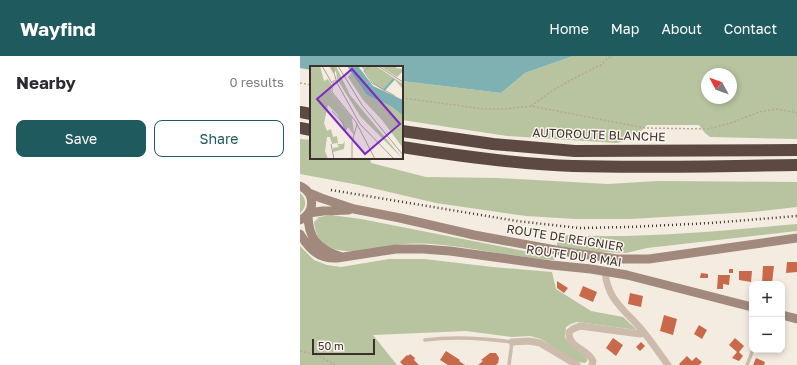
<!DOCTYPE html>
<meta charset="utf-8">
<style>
:root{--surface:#fff;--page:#f7f7f7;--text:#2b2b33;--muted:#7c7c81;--line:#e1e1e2;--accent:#1f5a5e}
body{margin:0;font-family:"Golos Text",sans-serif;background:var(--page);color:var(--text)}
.controls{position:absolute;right:12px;bottom:12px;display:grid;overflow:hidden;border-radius:8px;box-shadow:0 2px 6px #0003}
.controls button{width:36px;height:36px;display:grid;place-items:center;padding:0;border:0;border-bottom:1px solid var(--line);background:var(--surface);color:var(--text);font:20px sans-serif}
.compass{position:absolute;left:401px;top:12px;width:36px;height:36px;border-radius:50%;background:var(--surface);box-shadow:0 2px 6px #0003;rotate:311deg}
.scale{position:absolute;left:12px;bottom:10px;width:63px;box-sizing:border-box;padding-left:4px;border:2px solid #3b302b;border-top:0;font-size:11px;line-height:14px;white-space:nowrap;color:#3b302b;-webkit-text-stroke:3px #fbf5ee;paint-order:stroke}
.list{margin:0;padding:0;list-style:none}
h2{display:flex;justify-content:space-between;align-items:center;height:52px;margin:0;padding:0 16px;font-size:17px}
h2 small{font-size:13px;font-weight:400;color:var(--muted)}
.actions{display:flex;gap:8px;padding:12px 16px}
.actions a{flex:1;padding:9px 0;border:1px solid var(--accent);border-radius:8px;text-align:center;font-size:14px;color:var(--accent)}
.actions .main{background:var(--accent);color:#fff}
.map{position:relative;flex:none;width:497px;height:309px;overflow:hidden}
header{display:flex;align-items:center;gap:24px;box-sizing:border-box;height:56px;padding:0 20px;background:var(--accent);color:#fff}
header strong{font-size:19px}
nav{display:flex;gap:22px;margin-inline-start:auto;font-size:14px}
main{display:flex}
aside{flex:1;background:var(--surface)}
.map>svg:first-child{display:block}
.green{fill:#b8c4a0;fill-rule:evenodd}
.water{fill:#7fb0b2}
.building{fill:#c8694b}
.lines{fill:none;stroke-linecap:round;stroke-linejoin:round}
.path{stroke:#b9a596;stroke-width:1.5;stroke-dasharray:2 2;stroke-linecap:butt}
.service{stroke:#cdbbac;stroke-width:3.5}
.minor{stroke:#cdbbac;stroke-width:7}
.secondary{stroke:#a18a7d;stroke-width:9}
.motorway{stroke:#5c4a42;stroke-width:12}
.rail{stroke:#3b302b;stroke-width:2.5;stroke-dasharray:1 3;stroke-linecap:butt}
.labels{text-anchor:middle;stroke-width:3;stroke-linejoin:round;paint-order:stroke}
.street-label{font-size:12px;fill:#3b302b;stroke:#fbf5ee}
.inset-river{fill:none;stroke:#7fb0b2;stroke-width:2}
.inset-road{fill:none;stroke:#aaa098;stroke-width:1}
.view{fill:#7b2cbf;fill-opacity:0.15;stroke:#7b2cbf;stroke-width:2}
.inset-edge{fill:none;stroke:#3b302b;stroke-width:2}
</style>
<header>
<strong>Wayfind</strong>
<nav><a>Home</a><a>Map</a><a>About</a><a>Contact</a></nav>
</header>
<main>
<aside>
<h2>Nearby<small>0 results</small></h2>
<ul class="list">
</ul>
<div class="actions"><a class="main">Save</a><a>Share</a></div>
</aside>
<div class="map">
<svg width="497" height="309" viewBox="0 0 497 309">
<rect width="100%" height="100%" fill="#f4ebe1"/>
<!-- green -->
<path class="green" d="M273,0H497V83L410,81L405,77L399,69H347L335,81L317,87L207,80L102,64V25L201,37L225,17ZM407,18H431V42H407Z
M0,83L11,84V102H70L71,107L126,121L198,122L308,128L358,125L497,126V151L452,156L330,163H276L226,160L136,147L59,129L0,118Z
M0,137C7,143 7,151 0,157Z
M31,159L61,163L255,201L254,204C242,203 230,202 218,200C179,195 141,185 102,188C79,190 52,201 29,191C19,186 15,177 14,166L19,161Z
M497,168V175L347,192L326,197L300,196L257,190V186L262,179C340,183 419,175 497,168Z
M0,190L14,204L27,209L41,211L89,203H124L193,211L252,216L256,233L291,255L323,261L337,274L277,266L271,268L266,271L265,281C270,291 281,294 287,303V305L285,307L278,306L261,297L241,283L230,280L212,281L166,275L73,279L97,309H0Z"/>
<!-- water -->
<path class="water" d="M0,0H273L225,17L201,37L102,25V11H11V14L0,12Z"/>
<!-- building -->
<path class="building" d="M487,206H497V216L486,217Z
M463,210H474L472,227H462Z
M429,213H433V217H429Z
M439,215H452L451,226L439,224Z
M401,217L408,218V222H400Z
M418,219H430L429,229L423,228V233H417Z
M257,225L268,232L264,237L257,232Z
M283,230L297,236L293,246L279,240Z
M330,237L343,240L341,251L328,248Z
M364,259L377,263L373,279L360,275Z
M399,269L407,274L402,283L394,278Z
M313,282L323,289L316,300L306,292Z
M435,282L444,290L439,296L443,300L439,305L432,302L437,296L429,289Z
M482,284H485L483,295H482Z
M341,286L345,290L340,295L336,291Z
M146,295L160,304L159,305L165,309H148L140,304Z
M190,297H196L199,302L198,307L196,309H178L183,305L181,304Z
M110,298L115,302L114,304L119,309H103L100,306L107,299L108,300Z
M387,300L392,305L396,301L402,306L399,309H380L379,308Z
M456,302L465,306L464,309H453Z"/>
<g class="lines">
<!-- path -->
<path class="path" d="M0,27L11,29
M102,42L185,53H205L231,50L345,72L408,73L431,67L459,56L477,53L497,57
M231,50L252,35L280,19L301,9L308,2L313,0
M0,295L19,300L35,309
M0,309H3"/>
<!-- service -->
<path class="service" d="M125,284C155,280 183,282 212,286L209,309
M447,309L453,294"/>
<!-- minor -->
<path class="minor" d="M305,215C307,244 325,254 342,274C351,285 359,297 368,309
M212,286L229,285L240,287L277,309
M292,309L293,305C288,293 268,292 269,276L273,273L280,270L340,278L344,277"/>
<!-- secondary -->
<path class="secondary" d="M0,130C16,137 15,157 0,164
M9,137L21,142L54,153L100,162L174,179L261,195L317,203H349L497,182
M9,157L23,155L49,154
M8,158C8,181 17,193 39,200
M0,178C9,193 19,203 37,202L96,193H123L150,195L251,209L291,213L327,219L452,251
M482,259L497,263"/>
<!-- motorway -->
<path class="motorway" d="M0,56L11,58
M0,72L11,74
M102,75L193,88L275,95L497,94
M102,91C159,100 216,108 273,110C348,112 422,110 497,109"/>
<!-- rail -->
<path class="rail" d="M31,134L217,165L279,172L330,171L411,167L497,160"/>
</g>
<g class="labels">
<!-- street labels -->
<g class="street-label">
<text transform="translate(299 79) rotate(2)" y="4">AUTOROUTE BLANCHE</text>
<text transform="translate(265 182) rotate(9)" y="4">ROUTE DE REIGNIER</text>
<text transform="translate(274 200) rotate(8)" y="4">ROUTE DU 8 MAI</text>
</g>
</g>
<!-- overview -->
<g transform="translate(10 10)">
<rect width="93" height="93" fill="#f4ebe1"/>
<path d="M0,0H10L14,15L18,13L21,17V26L42,52L44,67L38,59L36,64L27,48L18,39L14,57L17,65L21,63L23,71L27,70L28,78H33L35,75L34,83L23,86V82L29,81L27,77L22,78L20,71H17L15,85L18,93H0ZM19,0H26L40,29L93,93L50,50L27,13L26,5L23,7ZM51,0H66L93,18V23L84,13L74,25L63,17ZM70,0H86V2L93,3V5L87,11ZM42,6L57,29L82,41L93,50V82L72,54L53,34L38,11Z" fill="#b8c4a0"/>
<path d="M37,0H48L63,20L93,34V50L82,41L57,29Z" fill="#7fb0b2"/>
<path class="inset-river" d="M74,24L84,13"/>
<path class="inset-road" d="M12,0L22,17M22,0L27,17L23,18V15H27M28,0L52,39L93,89M60,0L54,5L62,17L85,30M68,0L93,16M27,17L50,58L84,93M22,18V26L46,56L65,93M22,45L33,57L35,65L38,60L44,68M21,78L24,93M42,93V76L47,58"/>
<path class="view" d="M42,3L90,58L55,88L7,33Z"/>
<rect width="93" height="93" class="inset-edge"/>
</g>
</svg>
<div class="controls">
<button>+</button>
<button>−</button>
</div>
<svg class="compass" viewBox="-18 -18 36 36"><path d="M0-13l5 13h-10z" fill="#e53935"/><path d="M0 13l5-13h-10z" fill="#7c7c81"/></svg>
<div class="scale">50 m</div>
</div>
</main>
